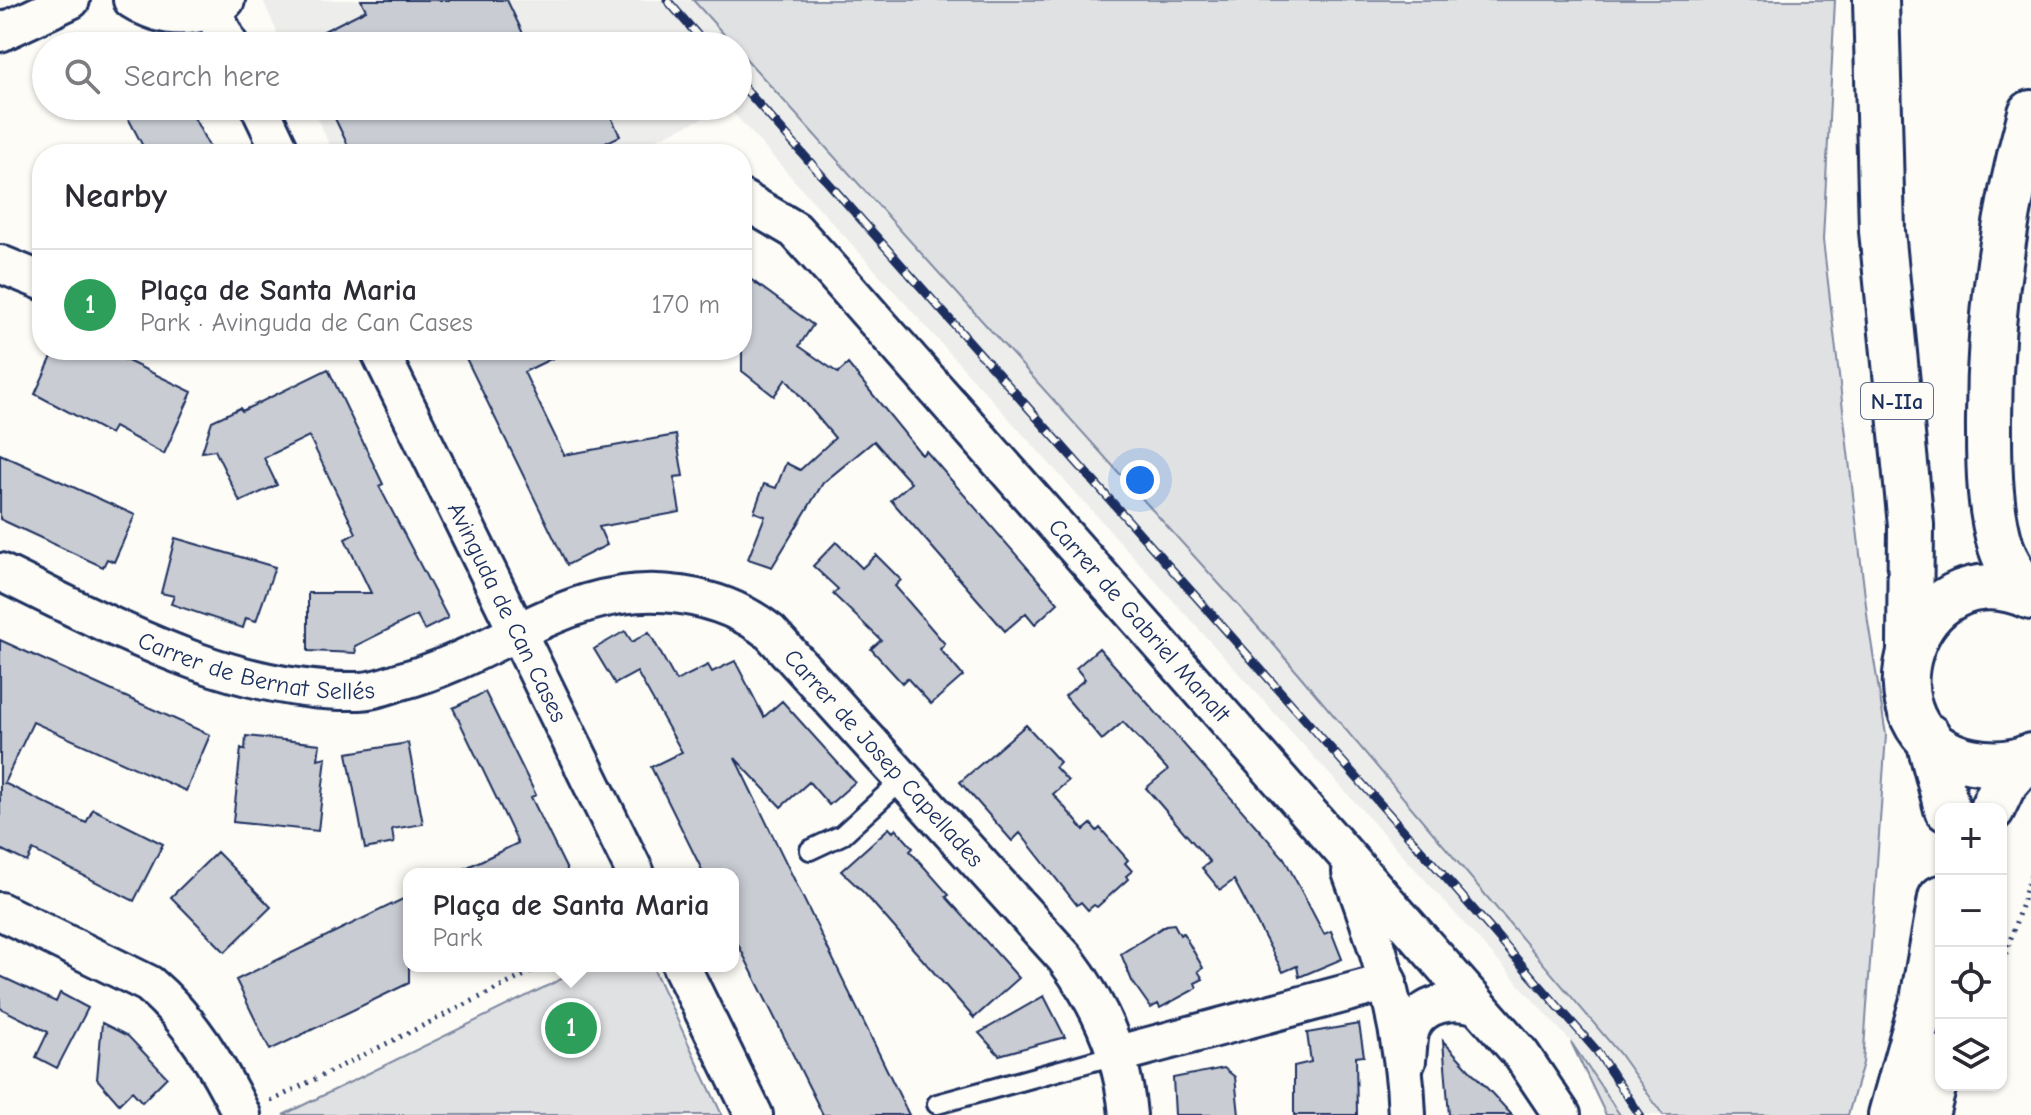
<!DOCTYPE html>
<meta charset="utf-8">
<style>
:root{--surface:#fff;--page:#f7f7f7;--text:#2b2b33;--muted:#7c7c81;--line:#e1e1e2;--accent:#b45309}
body{margin:0;font-family:"Comic Neue",sans-serif;background:var(--page);color:var(--text)}
.controls{position:absolute;right:24px;bottom:24px;display:grid;overflow:hidden;border-radius:16px;box-shadow:0 2px 6px #0004}
.controls button{width:72px;height:72px;display:grid;place-items:center;padding:0;border:0;border-bottom:2px solid var(--line);background:var(--surface);color:var(--text);font:40px sans-serif}
.you{position:absolute;left:1140px;top:480px;width:28px;height:28px;margin:-20px;border:6px solid #fff;border-radius:50%;background:#1a73e8;box-shadow:0 0 0 12px #1a73e833}
.badge{display:grid;place-items:center;width:52px;height:52px;border-radius:50%;background:var(--accent);color:#fff;font-size:26px;font-weight:700}
.pin{position:absolute;translate:-50% -50%;border:4px solid #fff;box-shadow:0 2px 8px #0006}
.popup{position:absolute;left:403px;top:868px;width:336px;height:104px;box-sizing:border-box;display:grid;place-content:center;border-radius:16px;background:var(--surface);filter:drop-shadow(0 2px 6px #0005);font-size:26px;white-space:nowrap;color:var(--muted)}
.popup b{font-size:30px;color:var(--text)}
.popup::after{content:'';position:absolute;left:50%;top:100%;margin-left:-16px;border:16px solid transparent;border-top-color:var(--surface)}
.list{margin:0;padding:0;list-style:none}
h2{display:flex;justify-content:space-between;align-items:center;height:104px;margin:0;padding:0 32px;font-size:34px}
h2 small{font-size:26px;font-weight:400;color:var(--muted)}
.list li{display:grid;grid-template-columns:52px 1fr auto;gap:24px;align-items:center;box-sizing:border-box;height:112px;padding:0 32px;border-top:2px solid var(--line)}
.list b{display:block;font-size:30px;white-space:nowrap}
.list p{margin:0;font-size:26px;white-space:nowrap;color:var(--muted)}
.list em{font-size:26px;font-style:normal;color:var(--muted)}
.icon{flex:none;width:44px;height:44px;fill:none;stroke:currentColor;stroke-width:2;stroke-linecap:round;stroke-linejoin:round}
.map{position:relative;flex:none;width:2031px;height:1115px;overflow:hidden}
.search{position:absolute;background:var(--surface);box-shadow:0 2px 6px #0004;left:32px;top:32px;width:720px;height:88px;display:flex;align-items:center;gap:20px;box-sizing:border-box;padding:0 28px;border-radius:44px;color:var(--muted);font-size:30px}
.panel{position:absolute;background:var(--surface);box-shadow:0 2px 6px #0004;left:32px;top:144px;width:720px;height:216px;border-radius:32px}
.map>svg:first-child{display:block}
.built{fill:#edeeec}
.green{fill:#e0e1e3;stroke:#7e88a0;stroke-width:2}
.building{fill:#c9ccd3;stroke:#1b2f5e;stroke-width:2}
.lines{fill:none;stroke-linecap:round;stroke-linejoin:round}
.lane-casing{stroke:#1b2f5e;stroke-width:24}
.street-casing{stroke:#1b2f5e;stroke-width:42}
.secondary-casing{stroke:#1b2f5e;stroke-width:50}
.highway-casing{stroke:#1b2f5e;stroke-width:50}
.path{stroke:#1b2f5e;stroke-width:5;stroke-dasharray:2 6;stroke-linecap:butt}
.lane{stroke:#fdfcf7;stroke-width:18}
.street{stroke:#fdfcf7;stroke-width:36}
.secondary{stroke:#fdfcf7;stroke-width:44}
.highway{stroke:#fdfcf7;stroke-width:44}
.rail-casing{stroke:#1b2f5e;stroke-width:9}
.rail{stroke:#fdfcf7;stroke-width:6;stroke-dasharray:18;stroke-linecap:butt}
.labels{text-anchor:middle;stroke-width:6;stroke-linejoin:round;paint-order:stroke}
.shield{fill:#fdfcf7;stroke:#5f6c8c;stroke-width:2}
.shield-label{font-size:22px;font-weight:bold;fill:#1b2f5e}
.street-label{font-size:24px;fill:#1b2f5e;stroke:#fdfcf7}
</style>
<div class="map">
<svg width="2031" height="1115" viewBox="0 0 2031 1115">
<rect width="100%" height="100%" fill="#fdfcf7"/>
<filter id="ink" filterUnits="userSpaceOnUse"><feTurbulence type="fractalNoise" baseFrequency=".0125" numOctaves="2"/><feDisplacementMap in="SourceGraphic" scale="16" xChannelSelector="R" yChannelSelector="G"/><feConvolveMatrix kernelMatrix="1 2 1 2 8 2 1 2 1" color-interpolation-filters="sRGB"/></filter>
<g filter="url(#ink)">
<!-- built -->
<path class="built" d="M263,0H693L734,46H283Z
M738,50L1275,646L1619,1053L1663,1115H1620L1571,1042L728,107L623,154H334L311,106H738Z"/>
<!-- green -->
<path class="green" d="M693,0H1835L1823,240L1868,622L1886,735L1863,1063L1848,1115H1663L1619,1053L1275,646Z
M588,966H652L722,1115H283Z
M1571,1042L1620,1115H1606Z"/>
<!-- building -->
<path class="building" d="M361,0H507L529,46H294L366,10Z
M143,106H188L213,154H147L126,114Z
M329,106H606L620,136L583,154H352Z
M742,273L813,325L799,346L838,373L848,364L922,455L926,451L1058,603L1035,624L1026,613L1005,631L891,500L911,483L874,441L823,483L772,567L748,559L765,516L754,512L764,484L776,488L786,463L800,470L835,438L786,379L774,396L742,371Z
M55,350H105L192,392L164,454L114,427L110,434L35,394Z
M462,350H569L524,372L564,455L676,435L683,476L674,477L680,512L599,527L607,545L567,565Z
M328,369L383,484L379,486L448,618L424,630L417,615L355,646L356,653L308,651V593H371L345,539L356,533L309,436L264,458L277,485L240,502L215,450L202,452L212,421L240,408L242,411Z
M0,454L135,515L114,562L107,559L103,567L0,519Z
M175,538L275,567L256,621L246,618L243,628L171,604L174,596L161,593Z
M836,542L862,568L876,555L901,580L895,586L945,644L940,649L963,676L931,704L907,678L902,683L871,649L881,640L833,594L838,589L813,566Z
M625,631L632,642L649,632L676,681L708,665L712,672L735,661L764,717L782,701L855,782L829,805L809,782L781,807L735,758L909,1115H823L733,934V874H704L651,767L682,752L637,672L615,684L594,649Z
M0,640L210,735L186,791L33,722L4,783L86,823L93,809L163,844L134,901L33,850L27,862L0,849Z
M1099,648L1284,858L1324,934L1331,931L1342,959L1299,977L1297,966L1283,972L1234,880L1220,890L1202,868L1210,862L1146,788L1168,770L1123,722L1102,740L1065,696L1085,679L1076,668Z
M485,692L536,795L531,797L569,874H453L518,843L453,708Z
M1026,725L1060,762L1055,767L1068,781L1053,794L1084,830L1091,824L1097,831L1100,828L1128,860L1125,863L1132,871L1126,876L1128,879L1097,907L1094,905L1088,910L1081,902L1077,905L1020,833L1012,841L960,782Z
M246,736L320,744L318,759L326,757L318,831L233,822L241,748L245,750Z
M408,743L423,824L392,829L394,843L365,849L347,753Z
M889,828L893,832L896,829L913,848L910,851L949,895L946,897L1019,978L974,1018L864,893L841,871Z
M217,852L271,907L225,952L171,897Z
M409,896V983L270,1050L236,980Z
M1174,924L1180,935L1183,933L1203,968L1198,971L1203,979L1195,983L1197,988L1160,1008L1158,1004L1151,1008L1132,981L1121,954L1166,925Z
M0,976L56,1002L60,993L88,1008L57,1068L36,1057L48,1032L0,1008Z
M1044,996L1065,1037L999,1055L979,1033Z
M102,1023L128,1036L167,1077L142,1102L132,1091L119,1104L97,1079Z
M1359,1024L1364,1056L1356,1057L1357,1115H1294V1066L1311,1062L1307,1033Z
M1443,1041L1512,1115H1449Z
M1224,1068L1235,1077L1239,1115H1175L1173,1078Z"/>
<g class="lines">
<!-- lane casing -->
<g class="lane-casing">
<path id="lane" d="M810,850L842,835L902,780
M937,1104L1115,1055"/>
</g>
<!-- street casing -->
<g class="street-casing">
<g id="street">
<path d="M132,0C164,20 195,21 226,0"/>
<path d="M212,10L230,46"/>
<path d="M0,33L71,0"/>
<path d="M259,106L282,154"/>
<path id="s1" d="M742,199L795,230L832,271L1521,1054L1562,1115"/>
<path d="M0,264L42,281"/>
<path id="s2" d="M379,350L636,874"/>
<path id="s3" d="M0,572C113,626 231,694 360,691C374,691 388,685 401,681C499,656 574,578 681,595C714,600 744,611 770,632L1065,958C1100,1004 1123,1058 1128,1115"/>
<path d="M1351,872C1381,953 1404,1028 1407,1115"/>
<path d="M0,911L149,984C191,1020 218,1066 242,1115"/>
<path d="M681,966L754,1115"/>
<path d="M1115,1055L1388,982"/>
<path d="M1407,1061C1408,1051 1408,1038 1411,1029C1421,1002 1455,998 1478,1006"/>
</g>
</g>
<!-- secondary casing -->
<g class="secondary-casing">
<path id="secondary" d="M2031,597C1910,542 1852,737 1971,761C1991,765 2012,765 2031,756
M1928,736L1947,809
M1992,809L2003,786L2027,758
M1891,1115L1923,1000L1941,898
M1926,1115L1941,1058"/>
</g>
<!-- highway casing -->
<g class="highway-casing">
<path id="highway" d="M1876,0L1882,231L1911,525L1910,647
M2028,595C2017,579 2007,565 2001,547C1990,511 1989,471 1989,433C1988,325 2002,217 2031,113"/>
</g>
<!-- path -->
<path class="path" d="M2001,969L2031,875
M271,1101L543,966"/>
<!-- lane -->
<use href="#lane" class="lane"/>
<!-- street -->
<use href="#street" class="street"/>
<!-- secondary -->
<use href="#secondary" class="secondary"/>
<!-- highway -->
<use href="#highway" class="highway"/>
<!-- rail casing -->
<g class="rail-casing">
<path id="rail" d="M667,0L707,46
M738,81L1453,886L1596,1050L1640,1115"/>
</g>
<!-- rail -->
<use href="#rail" class="rail"/>
</g>
</g>
<g class="labels">
<!-- shield labels -->
<rect class="shield" x="1861" y="383" width="72" height="36" rx="6"/>
<g class="shield-label">
<text x="1897" y="409">N-IIa</text>
</g>
<!-- street labels -->
<g class="street-label">
<text dy="8" stroke="none"><textPath href="#s2" startOffset="292">Avinguda de Can Cases</textPath></text>
<text dy="8" stroke="none"><textPath href="#s1" startOffset="582">Carrer de Gabriel Manalt</textPath></text>
<text dy="8" stroke="none"><textPath href="#s3" startOffset="276">Carrer de Bernat Sellés</textPath></text>
<text dy="8" stroke="none"><textPath href="#s3" startOffset="990">Carrer de Josep Capellades</textPath></text>
</g>
</g>
</svg>
<div class="controls">
<button>+</button>
<button>−</button>
<button><svg class="icon" aria-label="locate" viewBox="0 0 24 24"><circle cx="12" cy="12" r="6"/><path d="M12 2v4M12 18v4M2 12h4M18 12h4"/></svg></button>
<button><svg class="icon" aria-label="layers" viewBox="0 0 24 24"><path d="M12 4l9 5-9 5-9-5zM3 14l9 5 9-5"/></svg></button>
</div>
<div class="you"></div>
<div class="pin badge" style="left:571px;top:1028px;background:#2e9e5b">1</div>
<div class="popup"><b>Plaça de Santa Maria</b>Park</div>
<div class="search"><svg class="icon" aria-label="search" viewBox="0 0 24 24"><circle cx="10" cy="10" r="6"/><path d="M15 15l6 6"/></svg>Search here</div>
<section class="panel">
<h2>Nearby<small></small></h2>
<ul class="list">
<li><span class="badge" style="background:#2e9e5b">1</span><div><b>Plaça de Santa Maria</b><p>Park · Avinguda de Can Cases</p></div><em>170 m</em></li>
</ul>
</section>
</div>
